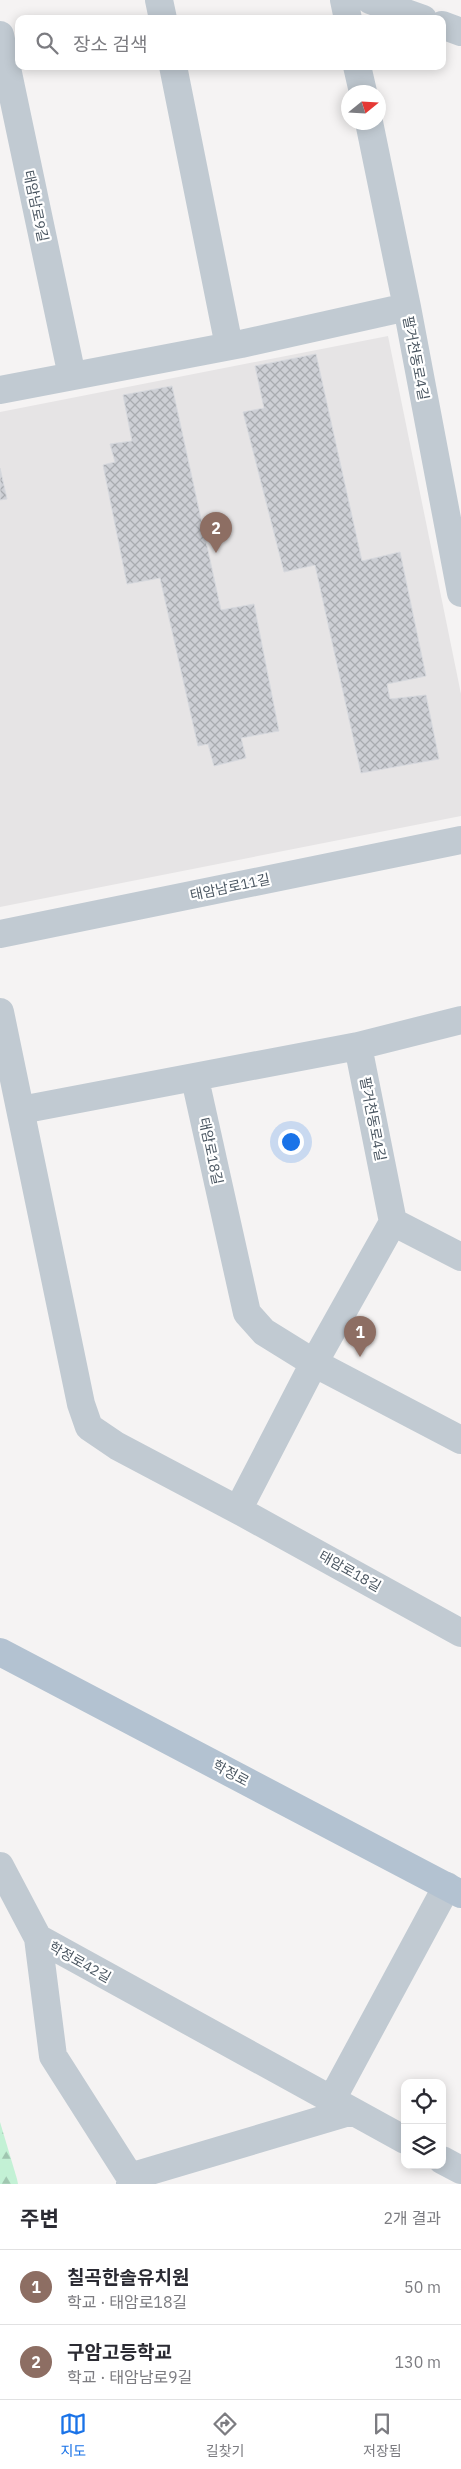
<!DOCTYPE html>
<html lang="ko">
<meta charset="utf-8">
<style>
:root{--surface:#fff;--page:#f7f7f7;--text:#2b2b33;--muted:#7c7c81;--line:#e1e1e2;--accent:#1a73e8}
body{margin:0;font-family:"IBM Plex Sans","Noto Sans KR",sans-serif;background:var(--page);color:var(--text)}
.controls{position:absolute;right:15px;bottom:15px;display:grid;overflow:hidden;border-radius:10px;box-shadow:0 2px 12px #0003}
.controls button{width:45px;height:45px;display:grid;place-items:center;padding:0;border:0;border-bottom:1px solid var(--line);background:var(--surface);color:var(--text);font:25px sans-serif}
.compass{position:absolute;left:341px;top:85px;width:45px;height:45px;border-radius:50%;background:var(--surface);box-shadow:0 2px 12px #0003;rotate:72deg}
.you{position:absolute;left:290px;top:1141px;width:18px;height:18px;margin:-12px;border:4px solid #fff;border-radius:50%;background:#1a73e8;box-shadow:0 0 0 8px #1a73e833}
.badge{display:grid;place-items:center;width:32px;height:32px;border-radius:50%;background:var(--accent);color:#fff;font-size:16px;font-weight:700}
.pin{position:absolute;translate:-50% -41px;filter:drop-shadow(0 1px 2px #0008)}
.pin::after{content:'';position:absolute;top:26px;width:18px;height:15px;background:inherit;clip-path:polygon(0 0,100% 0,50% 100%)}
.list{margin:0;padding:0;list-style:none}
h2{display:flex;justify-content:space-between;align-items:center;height:65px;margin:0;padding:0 20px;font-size:21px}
h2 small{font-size:16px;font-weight:400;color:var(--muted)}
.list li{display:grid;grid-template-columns:32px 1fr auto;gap:15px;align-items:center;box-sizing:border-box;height:75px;padding:0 20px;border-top:1px solid var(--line)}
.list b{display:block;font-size:19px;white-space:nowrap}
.list p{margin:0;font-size:16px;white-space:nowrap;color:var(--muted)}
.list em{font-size:16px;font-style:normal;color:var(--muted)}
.icon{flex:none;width:28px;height:28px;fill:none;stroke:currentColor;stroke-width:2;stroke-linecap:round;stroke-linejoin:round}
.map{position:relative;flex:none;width:461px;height:2184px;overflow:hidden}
.search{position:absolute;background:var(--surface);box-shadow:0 2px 12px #0003;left:15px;right:15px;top:15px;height:55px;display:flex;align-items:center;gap:12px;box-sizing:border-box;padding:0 18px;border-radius:10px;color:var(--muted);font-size:19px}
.sheet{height:215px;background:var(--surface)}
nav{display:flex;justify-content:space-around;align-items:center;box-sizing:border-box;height:70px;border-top:1px solid var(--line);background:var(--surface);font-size:14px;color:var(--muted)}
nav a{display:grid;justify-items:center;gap:2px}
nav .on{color:var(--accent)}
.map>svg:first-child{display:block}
.education{fill:#e6e4e5}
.forest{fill:url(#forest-firs)}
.building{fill:url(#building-cross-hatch);stroke:#d7d9de}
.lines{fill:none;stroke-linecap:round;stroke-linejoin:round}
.minor{stroke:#c1cad2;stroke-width:28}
.major{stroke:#b3c2d1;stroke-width:28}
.labels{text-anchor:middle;stroke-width:4.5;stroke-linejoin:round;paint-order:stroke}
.street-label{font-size:14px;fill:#4a5661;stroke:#fff}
</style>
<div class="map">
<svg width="461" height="2184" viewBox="0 0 461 2184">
<defs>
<pattern id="forest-firs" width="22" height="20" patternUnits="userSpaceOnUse" patternTransform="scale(1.25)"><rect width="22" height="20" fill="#c3f1d5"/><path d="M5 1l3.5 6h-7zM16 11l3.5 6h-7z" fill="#a0c6b0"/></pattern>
<pattern id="building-cross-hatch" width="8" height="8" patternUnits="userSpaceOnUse" patternTransform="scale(1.25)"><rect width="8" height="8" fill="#cdcfd5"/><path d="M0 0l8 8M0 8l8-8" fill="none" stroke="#a8abb0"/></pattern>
</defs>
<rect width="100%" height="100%" fill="#f5f3f3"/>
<!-- education -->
<path class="education" d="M388,336L461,694V816L0,907V412Z"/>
<!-- forest -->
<path class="forest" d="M0,2122L17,2179L18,2184H0Z"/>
<!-- building -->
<path class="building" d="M316,354L362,561L400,552L426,676L387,684L390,699L426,695L439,759L361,773L315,565L284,572L243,412L264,408L255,366Z
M172,386L221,610L254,604L279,731L241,738L246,758L214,766L208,744L198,746L160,578L127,584L103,465L115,462L110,444L132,441L123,395Z
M0,468L7,499L0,500Z"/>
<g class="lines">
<!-- minor -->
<path class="minor" d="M159,0L163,19
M344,0L348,19
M370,0L423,19
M442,25L461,32
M0,35L72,376
M173,66L229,346
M357,66L363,92
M369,122L407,307L461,593
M0,390L241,344L407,307
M0,934L461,840
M0,1012L81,1404L89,1427L117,1446L238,1510L461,1633
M358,1046L393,1222L461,1257
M195,1079L247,1313L264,1332L314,1363L393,1222
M21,1110L358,1046L461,1020
M238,1510L314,1363L461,1440
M0,1866L38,1938L53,2056L130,2177V2184
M38,1938L405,2140
M331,2101L447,1886
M442,2160L461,2170
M130,2177L352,2111"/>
<!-- major -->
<path class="major" d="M0,1652L461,1894"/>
</g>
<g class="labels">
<!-- street labels -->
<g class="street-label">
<text transform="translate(36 206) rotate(78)" y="5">태암남로9길</text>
<text transform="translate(416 358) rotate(79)" y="5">팔거천동로4길</text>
<text transform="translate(230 887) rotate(-12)" y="5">태암남로11길</text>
<text transform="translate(373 1119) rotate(79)" y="5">팔거천동로4길</text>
<text transform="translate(211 1151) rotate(78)" y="5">태암로18길</text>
<text transform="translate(350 1571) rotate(29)" y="5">태암로18길</text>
<text transform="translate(231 1773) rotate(28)" y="5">학정로</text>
<text transform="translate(80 1962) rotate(29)" y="5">학정로42길</text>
</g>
</g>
</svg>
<div class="controls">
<button><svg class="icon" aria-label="locate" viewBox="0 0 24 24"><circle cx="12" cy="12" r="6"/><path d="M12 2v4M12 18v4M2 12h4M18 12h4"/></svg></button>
<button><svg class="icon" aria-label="layers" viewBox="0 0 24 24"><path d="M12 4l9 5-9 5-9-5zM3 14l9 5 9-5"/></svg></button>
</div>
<svg class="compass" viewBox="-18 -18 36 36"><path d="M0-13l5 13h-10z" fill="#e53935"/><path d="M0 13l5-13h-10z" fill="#7c7c81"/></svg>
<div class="you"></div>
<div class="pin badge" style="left:360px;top:1357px;background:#8d6e63">1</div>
<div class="pin badge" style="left:216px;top:553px;background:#8d6e63">2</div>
<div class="search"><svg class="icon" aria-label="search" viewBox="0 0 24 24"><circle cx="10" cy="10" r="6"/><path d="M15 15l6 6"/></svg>장소 검색</div>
</div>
<section class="sheet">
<h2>주변<small>2개 결과</small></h2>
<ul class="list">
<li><span class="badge" style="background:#8d6e63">1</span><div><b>칠곡한솔유치원</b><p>학교 · 태암로18길</p></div><em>50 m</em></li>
<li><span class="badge" style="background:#8d6e63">2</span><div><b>구암고등학교</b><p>학교 · 태암남로9길</p></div><em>130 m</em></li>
</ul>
</section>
<nav>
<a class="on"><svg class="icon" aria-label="map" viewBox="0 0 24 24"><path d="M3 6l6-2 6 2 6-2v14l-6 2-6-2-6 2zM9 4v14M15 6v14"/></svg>지도</a>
<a><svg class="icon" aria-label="directions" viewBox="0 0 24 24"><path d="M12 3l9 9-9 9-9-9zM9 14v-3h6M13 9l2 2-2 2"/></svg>길찾기</a>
<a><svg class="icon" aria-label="saved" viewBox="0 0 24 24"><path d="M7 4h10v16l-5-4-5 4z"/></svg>저장됨</a>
</nav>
